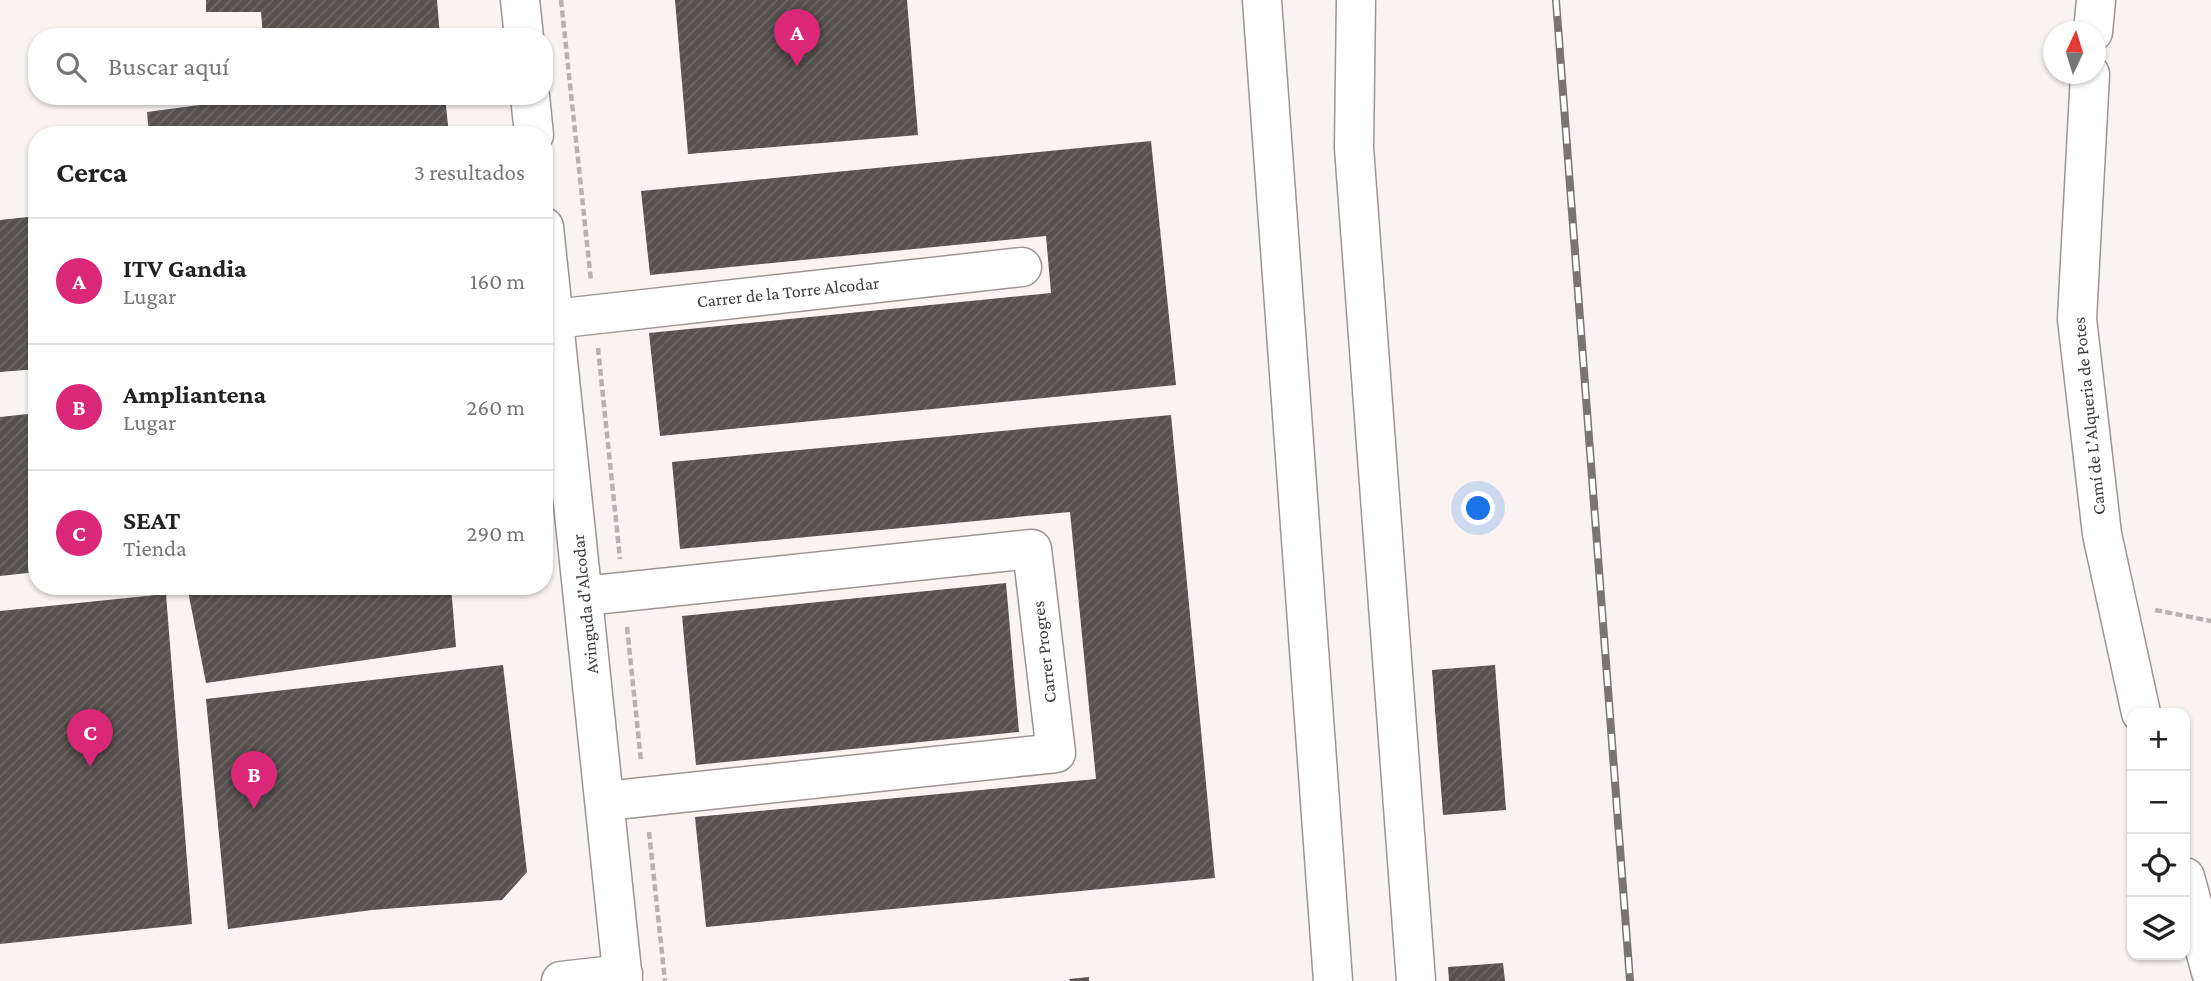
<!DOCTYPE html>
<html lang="es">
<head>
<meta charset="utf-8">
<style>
	body { margin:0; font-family:"Crimson Pro",serif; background:#f2f2f2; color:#222 }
	.controls { position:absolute; right:21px; bottom:21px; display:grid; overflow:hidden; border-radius:14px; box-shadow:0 2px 5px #0004 }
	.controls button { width:63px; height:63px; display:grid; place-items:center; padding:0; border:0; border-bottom:2px solid #e0e0e0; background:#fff; color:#222; font:35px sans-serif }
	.compass { position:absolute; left:2043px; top:21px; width:63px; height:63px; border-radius:50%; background:#fff; box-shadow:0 2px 5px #0004; rotate:4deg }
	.you { position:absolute; left:1479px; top:509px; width:24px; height:24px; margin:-18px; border:5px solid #fff; border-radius:50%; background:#1a73e8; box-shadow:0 0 0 10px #1a73e833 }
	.badge { display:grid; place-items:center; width:46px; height:46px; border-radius:50%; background:#db2777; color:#fff; font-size:23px; font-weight:700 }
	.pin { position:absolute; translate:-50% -58px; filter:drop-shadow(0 2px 4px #0008) }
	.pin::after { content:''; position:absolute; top:37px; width:24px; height:21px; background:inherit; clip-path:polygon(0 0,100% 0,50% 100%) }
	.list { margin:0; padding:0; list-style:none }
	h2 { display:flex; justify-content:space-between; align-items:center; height:91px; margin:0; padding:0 28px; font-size:30px }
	h2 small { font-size:23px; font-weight:400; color:#767676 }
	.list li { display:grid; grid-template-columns:46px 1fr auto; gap:21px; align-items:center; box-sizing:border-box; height:126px; padding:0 28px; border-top:2px solid #e0e0e0 }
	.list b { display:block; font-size:26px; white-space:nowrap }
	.list p { margin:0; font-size:23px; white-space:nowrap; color:#767676 }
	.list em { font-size:23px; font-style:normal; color:#767676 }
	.icon { flex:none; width:38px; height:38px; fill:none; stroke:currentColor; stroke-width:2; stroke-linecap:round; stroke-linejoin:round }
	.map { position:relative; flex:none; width:2211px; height:981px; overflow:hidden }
	.search { position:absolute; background:#fff; box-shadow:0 2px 5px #0004; left:28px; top:28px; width:525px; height:77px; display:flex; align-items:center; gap:18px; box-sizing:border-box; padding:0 24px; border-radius:28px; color:#767676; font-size:26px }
	.panel { position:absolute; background:#fff; box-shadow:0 2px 5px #0004; left:28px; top:126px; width:525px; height:469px; border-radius:28px }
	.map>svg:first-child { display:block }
	.building { fill:url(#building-hatch) }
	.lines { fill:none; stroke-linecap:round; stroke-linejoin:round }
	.minor-casing { stroke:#9c9594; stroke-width:41 }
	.path { stroke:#b7b2b1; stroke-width:4.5; stroke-dasharray:7 3.5; stroke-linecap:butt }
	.minor { stroke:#fff; stroke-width:38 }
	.rail-casing { stroke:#797574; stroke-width:8 }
	.rail { stroke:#fff; stroke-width:5; stroke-dasharray:16; stroke-linecap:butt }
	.labels { text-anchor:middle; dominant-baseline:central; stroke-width:7; stroke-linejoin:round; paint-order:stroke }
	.street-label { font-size:18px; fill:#3f3c3c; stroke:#fff }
</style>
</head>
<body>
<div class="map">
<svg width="2211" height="981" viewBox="0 0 2211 981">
	<defs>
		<pattern id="building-hatch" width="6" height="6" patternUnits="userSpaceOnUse" patternTransform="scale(1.75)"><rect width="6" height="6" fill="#575150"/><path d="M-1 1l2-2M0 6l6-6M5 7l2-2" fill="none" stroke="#6d6867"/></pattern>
	</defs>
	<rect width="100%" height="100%" fill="#faf3f2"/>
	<path class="building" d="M206 0H437L440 37H263L261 12H206Z
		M675 0H907L918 135 688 154Z
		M268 96H445L449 135H149L147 112Z
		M1151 141 1176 385 660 436 649 333 1051 293 1046 236 650 275 641 191Z
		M37 216V369L0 372V220Z
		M37 413V572L0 576V417Z
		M1171 415 1215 878 706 927 695 817 1096 779 1070 512 680 549 672 462Z
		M1006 583 1019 732 696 765 682 616Z
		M187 586H451L456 647 206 683Z
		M166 594 192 924 0 944V611Z
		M503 665 527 872 502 900 372 910 228 929 206 699Z
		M1495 665 1506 810 1443 815 1432 670Z
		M1503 963 1505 981H1449L1448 967Z
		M1089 977V981H1070L1069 979Z"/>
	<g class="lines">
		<g class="minor-casing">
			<path id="minor" d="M520 0 524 37
				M1262 0 1333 981
				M1356 0 1354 148 1416 981
				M2093 32 2096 0
				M2090 74 2077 319 2102 534 2141 713
				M530 96 534 135
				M544 227 623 981
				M554 319 1022 267
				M584 596 1032 549 1056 753 606 801
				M2185 877 2211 972
				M561 981 623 974"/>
		</g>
		<path class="path" d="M561 0 591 281
			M598 348 620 559
			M2155 610 2211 621
			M627 627 641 761
			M649 832 665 981"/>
		<use href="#minor" class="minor"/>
		<g class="rail-casing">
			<path id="rail" d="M1556 0 1630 981"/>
		</g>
		<use href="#rail" class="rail"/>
	</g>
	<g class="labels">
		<g class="street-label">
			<text transform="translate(788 292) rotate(-6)">Carrer de la Torre Alcodar</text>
			<text transform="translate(2089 416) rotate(-96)">Camí de L'Alqueria de Potes</text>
			<text transform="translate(585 604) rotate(-96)">Avinguda d'Alcodar</text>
			<text transform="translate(1044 652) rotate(-97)">Carrer Progres</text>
		</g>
	</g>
</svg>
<div class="controls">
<button>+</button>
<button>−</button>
<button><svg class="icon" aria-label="locate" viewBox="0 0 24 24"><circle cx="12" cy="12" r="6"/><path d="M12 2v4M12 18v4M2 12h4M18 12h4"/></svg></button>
<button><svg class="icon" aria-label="layers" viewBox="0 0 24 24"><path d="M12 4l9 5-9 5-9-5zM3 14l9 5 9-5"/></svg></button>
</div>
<svg class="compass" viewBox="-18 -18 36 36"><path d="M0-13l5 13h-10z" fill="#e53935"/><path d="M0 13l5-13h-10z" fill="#767676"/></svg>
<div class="you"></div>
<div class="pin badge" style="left:797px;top:67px">A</div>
<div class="pin badge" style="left:254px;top:809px">B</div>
<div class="pin badge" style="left:90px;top:767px">C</div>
<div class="search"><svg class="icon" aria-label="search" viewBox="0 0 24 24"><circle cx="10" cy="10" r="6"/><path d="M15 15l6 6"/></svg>Buscar aquí</div>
<section class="panel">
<h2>Cerca<small>3 resultados</small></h2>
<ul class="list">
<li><span class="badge">A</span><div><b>ITV Gandia</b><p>Lugar</p></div><em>160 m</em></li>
<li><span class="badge">B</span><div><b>Ampliantena</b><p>Lugar</p></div><em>260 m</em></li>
<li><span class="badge">C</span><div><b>SEAT</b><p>Tienda</p></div><em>290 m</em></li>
</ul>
</section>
</div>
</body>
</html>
